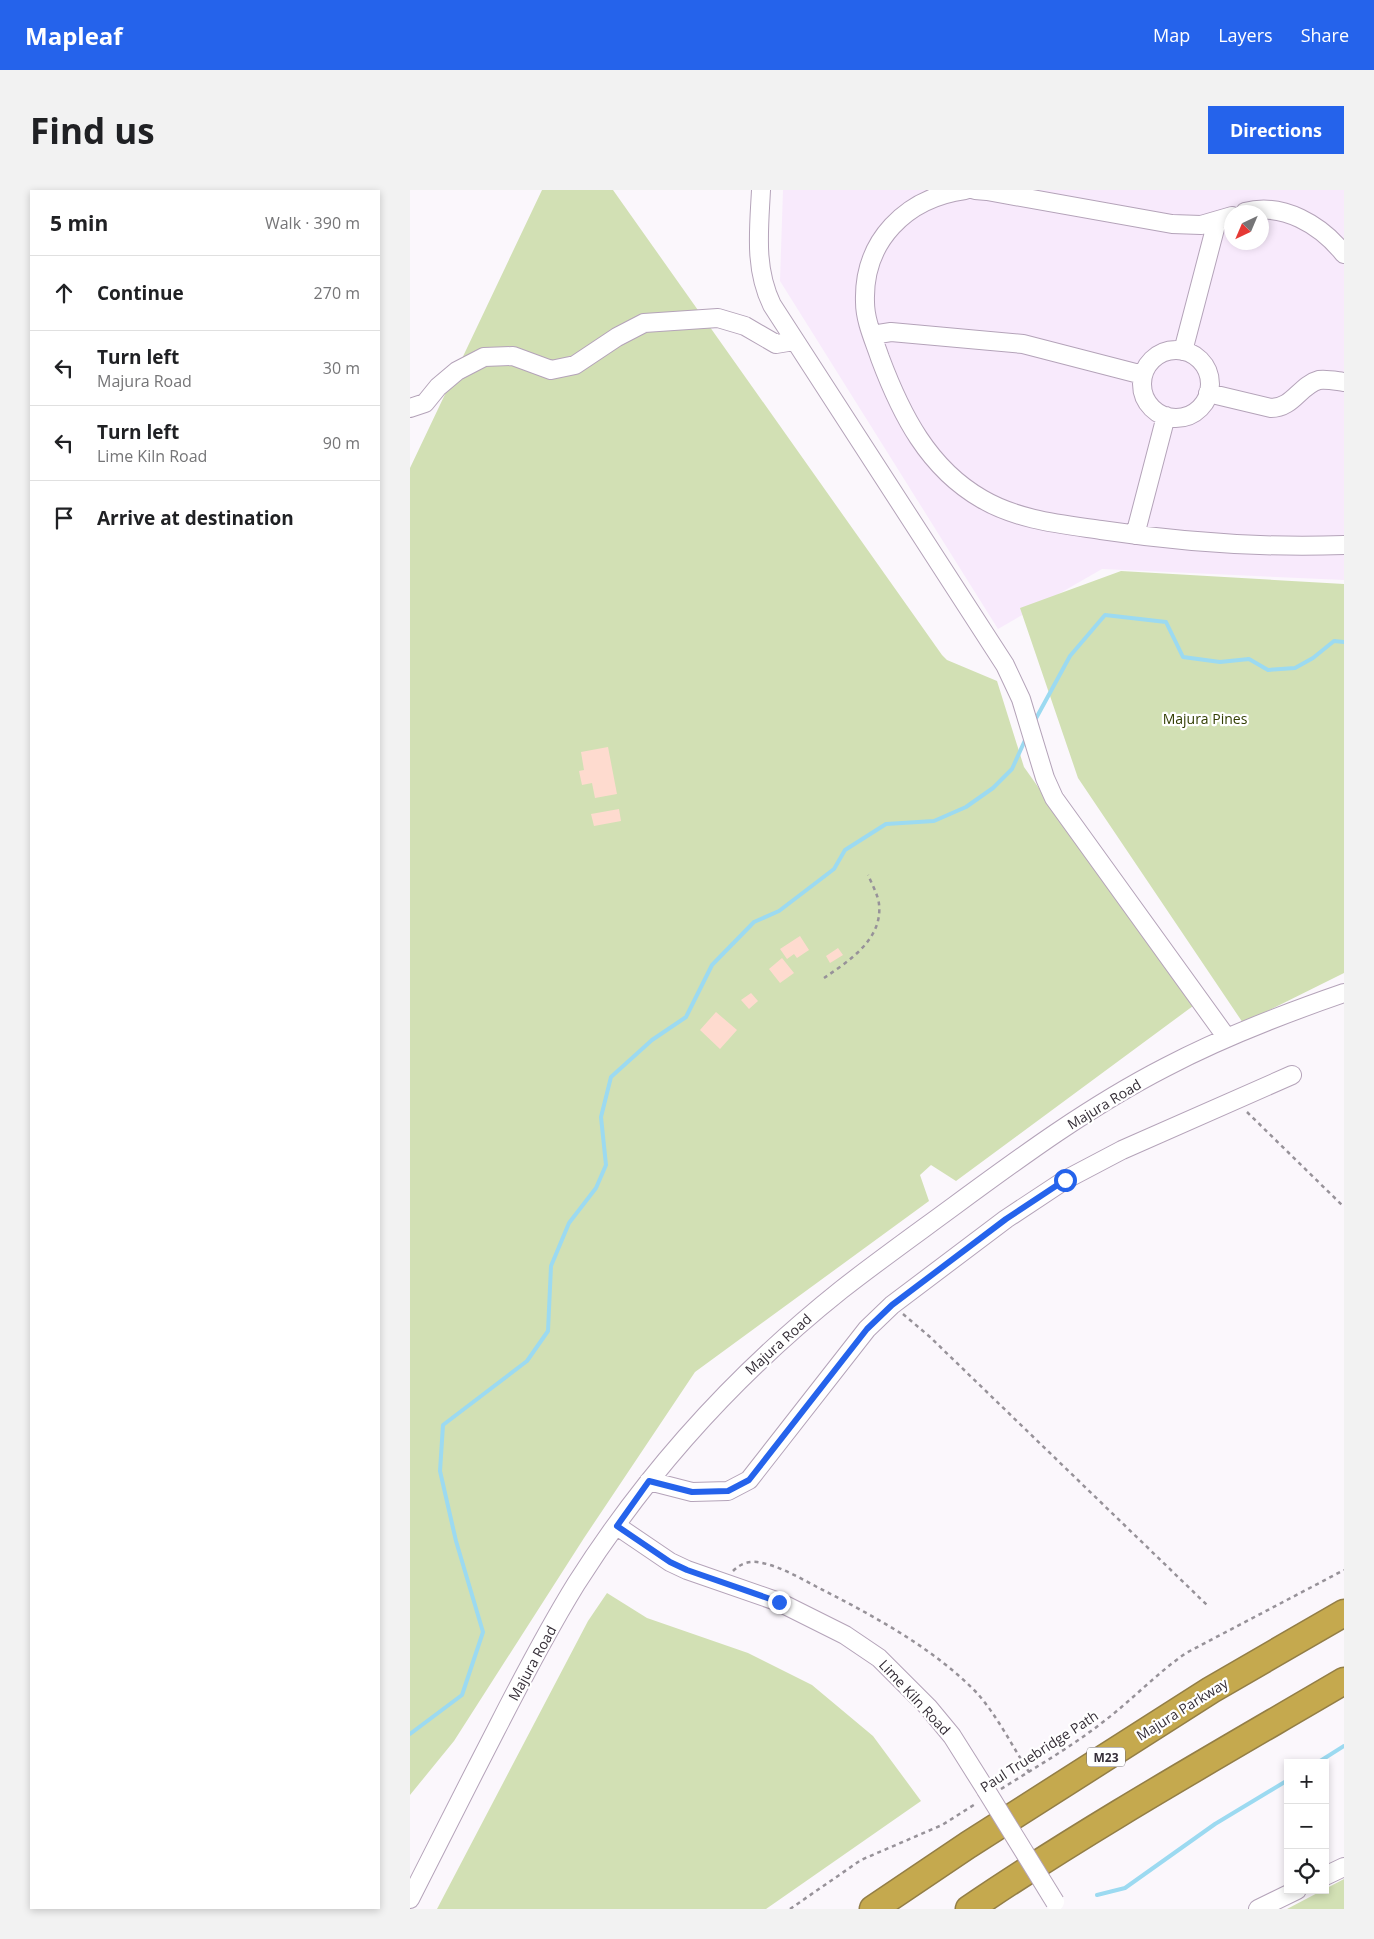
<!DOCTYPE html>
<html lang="en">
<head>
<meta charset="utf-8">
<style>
	body { margin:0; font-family:"Open Sans",sans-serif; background:#f2f2f2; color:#202124 }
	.controls { position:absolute; right:15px; bottom:15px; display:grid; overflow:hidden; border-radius:0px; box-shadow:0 2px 8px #0003 }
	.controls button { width:45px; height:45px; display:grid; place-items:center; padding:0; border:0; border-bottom:1px solid #e0e0e0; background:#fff; color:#202124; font:25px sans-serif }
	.compass { position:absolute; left:814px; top:15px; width:45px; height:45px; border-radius:50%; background:#fff; box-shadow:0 2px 8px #0003; rotate:224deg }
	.stop { position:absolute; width:15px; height:15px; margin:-11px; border:4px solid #2563eb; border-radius:50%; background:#fff }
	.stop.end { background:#2563eb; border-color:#fff; box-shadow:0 1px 5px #0008 }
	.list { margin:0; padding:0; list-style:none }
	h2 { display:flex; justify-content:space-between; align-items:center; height:65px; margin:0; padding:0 20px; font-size:21px }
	h2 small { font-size:16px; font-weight:400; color:#757577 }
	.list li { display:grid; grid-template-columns:32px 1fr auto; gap:15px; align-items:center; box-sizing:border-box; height:75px; padding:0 20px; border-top:1px solid #e0e0e0 }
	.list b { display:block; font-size:19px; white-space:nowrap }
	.list p { margin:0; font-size:16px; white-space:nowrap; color:#757577 }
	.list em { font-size:16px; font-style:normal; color:#757577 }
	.icon { flex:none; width:28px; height:28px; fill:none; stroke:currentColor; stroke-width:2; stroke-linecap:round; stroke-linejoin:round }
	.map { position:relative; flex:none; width:934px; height:1719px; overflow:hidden; border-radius:0px }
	header { display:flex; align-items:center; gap:30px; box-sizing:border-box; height:70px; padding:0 25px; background:#2563eb; color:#fff }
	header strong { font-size:24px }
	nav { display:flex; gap:28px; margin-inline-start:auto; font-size:18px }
	.intro { display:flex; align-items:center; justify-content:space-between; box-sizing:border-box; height:120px; padding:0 30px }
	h1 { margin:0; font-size:35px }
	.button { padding:12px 22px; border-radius:0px; background:#2563eb; color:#fff; font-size:18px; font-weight:700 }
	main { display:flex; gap:30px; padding:0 30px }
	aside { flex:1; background:#fff; border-radius:0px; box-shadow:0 2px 8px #0003 }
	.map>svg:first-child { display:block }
	.built { fill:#f8eafc; fill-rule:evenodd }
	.green { fill:#d2e0b4 }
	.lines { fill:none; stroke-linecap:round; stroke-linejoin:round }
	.stream { stroke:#9cdaf1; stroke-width:4 }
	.building { fill:#fedbcf }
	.minor-casing { stroke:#b4a3b9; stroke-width:20 }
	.highway-casing { stroke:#937e46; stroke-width:29 }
	.path { stroke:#979299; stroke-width:2.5; stroke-dasharray:4 4; stroke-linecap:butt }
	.minor { stroke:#fff; stroke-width:18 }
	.highway { stroke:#c5a94e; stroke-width:26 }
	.minor-bridge-casing { stroke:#b4a3b9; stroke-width:20; stroke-linecap:butt }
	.minor-bridge { stroke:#fff; stroke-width:18 }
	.route { stroke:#2563eb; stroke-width:6 }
	.labels { text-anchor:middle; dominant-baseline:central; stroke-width:4.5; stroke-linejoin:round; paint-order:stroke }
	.shield { fill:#fff; stroke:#726d74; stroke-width:1 }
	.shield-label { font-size:12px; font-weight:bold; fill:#362f38 }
	.park-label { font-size:14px; fill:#323e02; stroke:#fff }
	.street-label { font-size:14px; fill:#362f38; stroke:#fff }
</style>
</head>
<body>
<header>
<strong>Mapleaf</strong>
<nav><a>Map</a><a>Layers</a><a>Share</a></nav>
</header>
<div class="intro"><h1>Find us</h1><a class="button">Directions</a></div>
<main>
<aside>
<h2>5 min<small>Walk · 390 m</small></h2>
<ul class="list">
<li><svg class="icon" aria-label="ahead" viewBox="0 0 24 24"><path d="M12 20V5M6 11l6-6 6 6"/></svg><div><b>Continue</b></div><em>270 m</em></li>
<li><svg class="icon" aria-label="left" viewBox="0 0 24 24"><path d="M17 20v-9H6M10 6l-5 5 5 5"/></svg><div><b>Turn left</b><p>Majura Road</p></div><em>30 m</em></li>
<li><svg class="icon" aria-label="left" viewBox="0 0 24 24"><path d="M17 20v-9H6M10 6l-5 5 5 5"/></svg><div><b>Turn left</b><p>Lime Kiln Road</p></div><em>90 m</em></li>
<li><svg class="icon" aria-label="arrive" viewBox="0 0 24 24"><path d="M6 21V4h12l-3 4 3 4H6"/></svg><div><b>Arrive at destination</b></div></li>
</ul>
</aside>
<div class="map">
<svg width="934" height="1719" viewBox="0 0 934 1719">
	<rect width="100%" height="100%" fill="#fbf7fc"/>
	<path class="built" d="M373 0H934V390L692 379 588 439 370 91ZM822 22H852V52H822Z"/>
	<path class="green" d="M132 0H203L532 465 537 470 587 491 614 577 783 816 546 991 521 975 510 985 519 1011 285 1182 174 1348 44 1551 0 1605V278Z
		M711 381 934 394V783L833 833 668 588 610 418Z
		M197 1403 237 1428 338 1463 402 1495 463 1546 511 1611 356 1719H27L178 1431Z
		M934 1689V1719H877Z"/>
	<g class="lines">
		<path class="stream" d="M624 532 660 466 695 425 756 432 773 467 810 472 839 469 858 480 885 478 903 468 924 451 934 452
			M0 1544 52 1505 73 1442 46 1351 30 1281 33 1235 117 1171 138 1141 141 1076 159 1033 186 998 196 975 191 927 201 887 242 850 276 827 302 775 344 732 369 721 424 679 435 660 476 634 524 631 556 617 583 598 602 579 616 548
			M907 1573 934 1556
			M687 1705 715 1698 805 1634 878 1590"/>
	</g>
	<path class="building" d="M198 557 207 604 185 608 182 593 172 595 169 581 174 580 171 562Z
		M209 619 211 631 184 636 181 624Z
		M390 746 399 760 387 768 384 764 377 769 370 759Z
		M428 758 433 765 420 773 416 766Z
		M372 768 384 783 370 793 359 779Z
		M341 803 348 811 339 819 331 810Z
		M306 822 327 840 310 859 290 840Z"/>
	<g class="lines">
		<g class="minor-casing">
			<path id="minor" d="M351 0C349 40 344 78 362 115L595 475 611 509 635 588 644 608 817 848
				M555 0C496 8 453 51 455 112 455 131 464 150 470 168 491 224 518 278 572 309 608 330 650 334 691 340 771 352 853 358 934 355
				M565 0 577 1 762 34 791 35 822 26
				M835 22C873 12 911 35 934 64
				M462 145 481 142 613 154 733 185
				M732 194a34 34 0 1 1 68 0a34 34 0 1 1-68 0Z
				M773 161 807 31
				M798 203 861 218C883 218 890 195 909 190 917 189 926 191 934 192
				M0 218 15 213 28 197 47 181 74 167 103 166 141 180 165 175 207 147 234 133 308 128 335 136 366 154 384 151
				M725 345 756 226
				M239 1291 282 1302 318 1301 339 1290 457 1139 482 1115 596 1029 655 990 712 960 882 885
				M207 1336 260 1372 277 1380 369 1412 435 1445 469 1468 518 1517 542 1546 576 1600
				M915 1686 934 1677
				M0 1709C29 1652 57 1596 86 1540 111 1491 137 1441 166 1394 237 1282 327 1183 431 1100 468 1071 506 1044 544 1016 612 966 680 916 756 877 813 847 873 824 934 803
				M848 1719 887 1700"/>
		</g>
		<g class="highway-casing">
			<path id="highway" d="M463 1719 558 1655 801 1500 934 1423
				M559 1719C680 1637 808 1565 934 1491"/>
		</g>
		<path class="path" d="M414 788C439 771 473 749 469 714 468 705 462 694 458 685
			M837 922 934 1017
			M493 1124 520 1147 797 1415
			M323 1381C330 1374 338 1371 347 1372 368 1375 388 1387 407 1397 462 1425 522 1457 566 1502 587 1525 602 1556 619 1582
			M591 1599C626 1577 661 1557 693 1532 722 1510 746 1484 776 1463L934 1380
			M380 1719 451 1670 532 1635 567 1613"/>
		<use href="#minor" class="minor"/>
		<use href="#highway" class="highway"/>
		<g class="minor-bridge-casing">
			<path id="minor-bridge" d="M576 1600 645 1712"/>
		</g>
		<use href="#minor-bridge" class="minor-bridge"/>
	</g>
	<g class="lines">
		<path class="route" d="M369 1412 277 1380 260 1372 207 1336 239 1291 282 1302 318 1301 339 1290 457 1139 482 1115 596 1029 655 990"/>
	</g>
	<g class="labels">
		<rect class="shield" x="677" y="1557.5" width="38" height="19" rx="4"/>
		<g class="shield-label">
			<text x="696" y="1567">M23</text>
		</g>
		<g class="park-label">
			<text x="795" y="528">Majura Pines</text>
		</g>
		<g class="street-label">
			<text transform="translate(694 914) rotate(-31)">Majura Road</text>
			<text transform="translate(368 1154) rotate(-42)">Majura Road</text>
			<text transform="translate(122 1473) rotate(-61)">Majura Road</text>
			<text transform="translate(505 1507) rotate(47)">Lime Kiln Road</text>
			<text transform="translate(772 1519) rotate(-32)">Majura Parkway</text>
			<text transform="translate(629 1561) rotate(-33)">Paul Truebridge Path</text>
		</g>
	</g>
</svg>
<div class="controls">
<button>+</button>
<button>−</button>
<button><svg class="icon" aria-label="locate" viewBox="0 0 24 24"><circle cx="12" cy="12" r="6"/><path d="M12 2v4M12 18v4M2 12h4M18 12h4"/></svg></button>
</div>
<svg class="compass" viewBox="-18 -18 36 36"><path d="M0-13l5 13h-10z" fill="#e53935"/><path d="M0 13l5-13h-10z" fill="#757577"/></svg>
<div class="stop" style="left:655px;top:990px"></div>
<div class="stop end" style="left:369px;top:1412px"></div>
</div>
</main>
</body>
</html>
